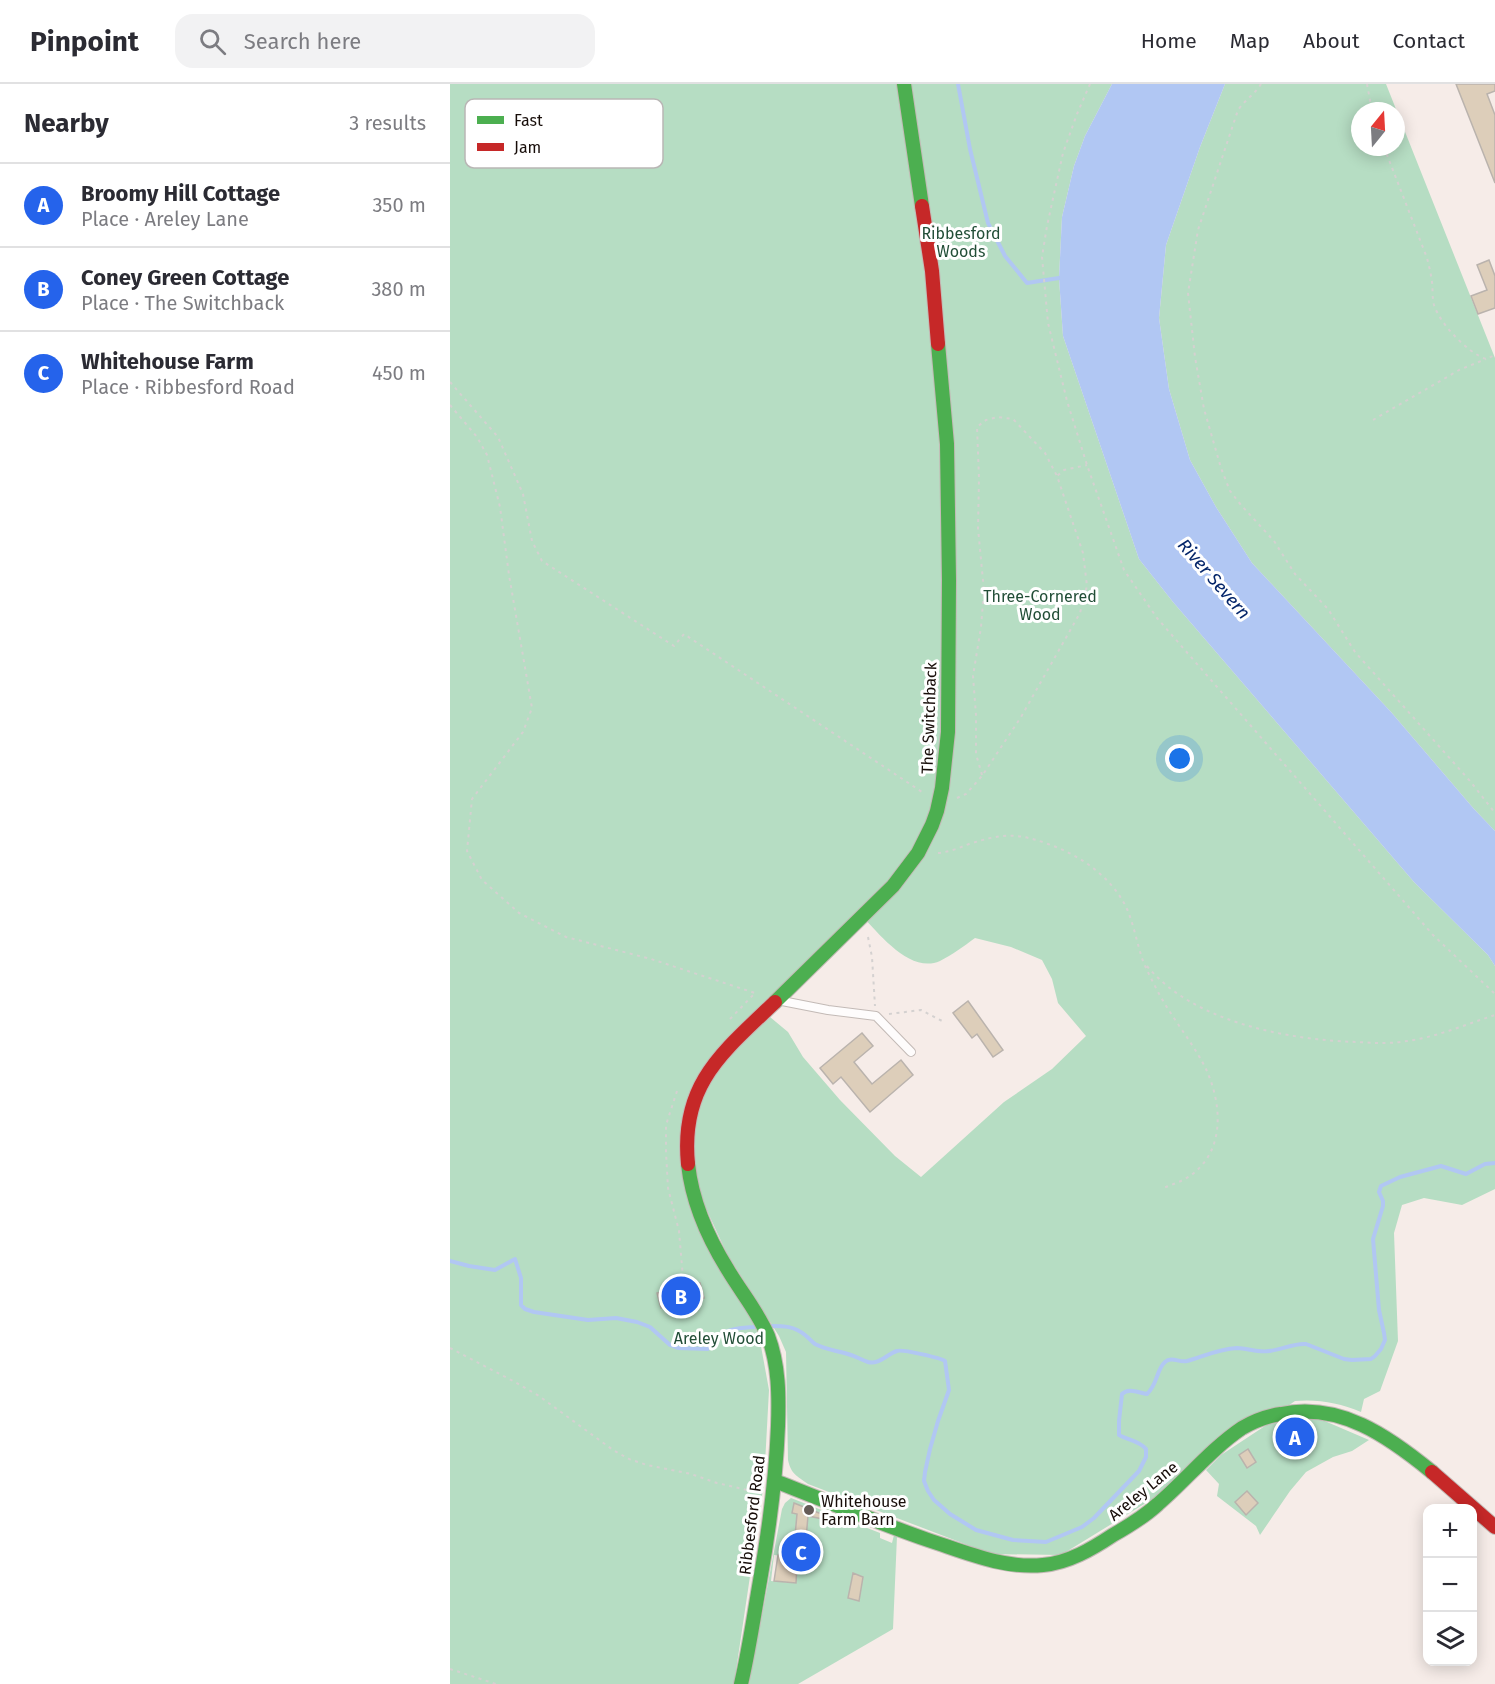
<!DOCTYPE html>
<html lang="en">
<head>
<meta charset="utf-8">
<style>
	body { margin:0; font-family:"Fira Sans",sans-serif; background:#f2f2f3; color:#2b2b33 }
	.controls { position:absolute; right:18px; bottom:18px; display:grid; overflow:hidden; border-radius:12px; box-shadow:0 3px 15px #0003 }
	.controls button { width:54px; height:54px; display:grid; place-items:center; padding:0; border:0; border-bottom:2px solid #e1e1e2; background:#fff; color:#2b2b33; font:30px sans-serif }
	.compass { position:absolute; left:901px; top:18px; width:54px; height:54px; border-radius:50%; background:#fff; box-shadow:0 3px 15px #0003; rotate:18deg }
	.you { position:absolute; left:730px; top:675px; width:21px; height:21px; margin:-15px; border:4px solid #fff; border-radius:50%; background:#1a73e8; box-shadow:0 0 0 9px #1a73e833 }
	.badge { display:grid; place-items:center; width:39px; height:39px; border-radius:50%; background:#2563eb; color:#fff; font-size:20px; font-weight:700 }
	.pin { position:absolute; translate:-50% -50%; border:3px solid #fff; box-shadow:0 2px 6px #0006 }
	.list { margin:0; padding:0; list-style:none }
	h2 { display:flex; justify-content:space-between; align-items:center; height:78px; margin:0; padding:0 24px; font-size:26px }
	h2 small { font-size:20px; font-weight:400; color:#7c7c81 }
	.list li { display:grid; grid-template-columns:39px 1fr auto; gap:18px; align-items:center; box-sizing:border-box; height:84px; padding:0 24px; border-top:2px solid #e1e1e2 }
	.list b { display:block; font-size:22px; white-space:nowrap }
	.list p { margin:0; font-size:20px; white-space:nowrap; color:#7c7c81 }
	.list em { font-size:20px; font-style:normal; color:#7c7c81 }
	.icon { flex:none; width:33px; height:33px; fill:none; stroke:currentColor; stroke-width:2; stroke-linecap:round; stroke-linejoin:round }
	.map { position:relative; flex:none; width:1045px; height:1600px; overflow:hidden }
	header { display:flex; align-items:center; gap:36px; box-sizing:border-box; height:84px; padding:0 30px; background:#fff; border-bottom:2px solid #e1e1e2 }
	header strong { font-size:28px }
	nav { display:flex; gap:33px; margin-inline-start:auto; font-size:21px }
	.search { width:420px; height:54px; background:#f2f2f3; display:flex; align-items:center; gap:15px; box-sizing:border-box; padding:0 21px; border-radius:18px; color:#7c7c81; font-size:22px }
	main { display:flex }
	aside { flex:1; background:#fff }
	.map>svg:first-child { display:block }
	.green { fill:#b6ddc3; fill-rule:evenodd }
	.water { fill:#b1c7f3 }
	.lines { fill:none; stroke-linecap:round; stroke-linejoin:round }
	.stream { stroke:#b1c7f3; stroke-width:4 }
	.building { fill:#ddceba; stroke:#bab3ad; stroke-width:1.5 }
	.lane-casing { stroke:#c3bab6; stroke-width:10 }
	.fast-casing { stroke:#c3bab6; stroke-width:16 }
	.jam-casing { stroke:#c3bab6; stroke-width:16 }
	.path { stroke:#d4d1d0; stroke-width:2; stroke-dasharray:3 4.5; stroke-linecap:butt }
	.lane { stroke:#fefcfc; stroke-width:8 }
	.fast { stroke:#4caf50; stroke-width:14 }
	.jam { stroke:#c62828; stroke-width:14 }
	.poi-dot { fill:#655b57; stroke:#fff; stroke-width:2 }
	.labels { text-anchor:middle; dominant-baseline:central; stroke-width:6; stroke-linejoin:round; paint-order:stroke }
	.park-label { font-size:16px; fill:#224e37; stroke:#fff }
	.street-label { font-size:16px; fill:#170d09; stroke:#fff }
	.poi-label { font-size:16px; fill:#170d09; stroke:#fff; text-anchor:start }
	.water-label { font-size:18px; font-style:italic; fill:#05266a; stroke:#fff }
	.key { fill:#fff; stroke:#b9b6b5; stroke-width:1.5 }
	.key-label { font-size:16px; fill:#170d09 }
</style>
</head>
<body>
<header>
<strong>Pinpoint</strong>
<div class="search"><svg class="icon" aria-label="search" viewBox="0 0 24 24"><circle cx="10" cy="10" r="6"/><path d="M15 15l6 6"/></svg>Search here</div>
<nav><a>Home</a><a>Map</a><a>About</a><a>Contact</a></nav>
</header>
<main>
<aside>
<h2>Nearby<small>3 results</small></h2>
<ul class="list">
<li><span class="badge">A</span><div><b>Broomy Hill Cottage</b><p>Place · Areley Lane</p></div><em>350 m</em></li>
<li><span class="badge">B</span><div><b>Coney Green Cottage</b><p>Place · The Switchback</p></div><em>380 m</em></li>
<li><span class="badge">C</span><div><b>Whitehouse Farm</b><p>Place · Ribbesford Road</p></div><em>450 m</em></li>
</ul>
</aside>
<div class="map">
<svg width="1045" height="1600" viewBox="0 0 1045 1600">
	<rect width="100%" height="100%" fill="#f6ece8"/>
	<path class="green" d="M0 0H662L635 52 624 82 612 133 609 194 613 252 689 475 723 518 964 798 1038 871 1045 882V1105L1012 1121 974 1114 952 1121 944 1149 948 1257 930 1307 914 1315 911 1328C889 1319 869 1315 845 1317L704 1414 611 1471 541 1470 358 1400C347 1392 341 1390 338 1376L336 1268 329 1252 277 1170 229 1066 308 1246 319 1306 314 1398 284 1600H0ZM413 833C430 851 461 890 490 877 502 871 514 862 525 854L561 863 592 876 602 895 608 919 636 952 602 985 554 1018 471 1093 445 1072 390 1016 353 973 338 948 314 928Z
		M775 0H936L1045 274V747L1024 725 941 628 802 479 766 423 740 376 719 305 709 234 716 161 750 63ZM910 27H946V63H910Z
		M870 1335 919 1356 902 1367 883 1373 856 1388 840 1407 810 1451 806 1442 767 1412 769 1400 756 1386 771 1371 818 1340Z
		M341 1414 430 1449V1454L442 1459 444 1451 447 1452 443 1545 348 1600H299L332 1425 335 1419ZM346 1440 355 1466 358 1467 356 1483 347 1482 345 1499 321 1497 324 1471 333 1472 342 1480Z"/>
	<path class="water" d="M662 0H775L750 63 716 161 709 234 719 305 740 376 766 423 802 479 941 628 1024 725 1045 747V882L1038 871 964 798 723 518 689 475 613 252 609 194 612 133 624 82 635 52Z"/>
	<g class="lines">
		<path class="stream" d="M508 0 520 65 538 139 555 172 577 199 609 194
			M0 1177 19 1182 45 1186 65 1175 71 1194V1221L75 1225 84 1228 138 1236 166 1234 187 1238 200 1243 220 1261 228 1264 258 1265C262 1262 264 1258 267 1254 276 1244 292 1244 304 1243
			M321 1242C334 1242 344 1242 355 1251 359 1254 362 1258 365 1260 376 1266 390 1267 401 1271 407 1273 412 1276 418 1278 429 1281 437 1270 447 1267 452 1265 491 1274 495 1277L499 1306 488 1337 480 1365 475 1388 474 1397 478 1407 484 1416 500 1430 526 1446 563 1456 596 1458 632 1443 644 1434 689 1387 696 1373V1365C690 1357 678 1356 669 1351V1337L672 1310C679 1303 689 1309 697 1310 708 1300 706 1286 715 1278 722 1272 729 1279 737 1277 754 1272 769 1265 787 1264 797 1264 809 1269 819 1267 832 1266 843 1259 856 1260L894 1275 902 1276 921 1275 925 1272 931 1265 935 1256 934 1249 929 1226 923 1155 933 1122V1117L929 1108 931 1102 950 1093 991 1082 1016 1090 1035 1080 1045 1079"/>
	</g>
	<path class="building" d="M1006 0H1045V7L1037 10 1045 31V99Z
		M1039 176 1045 192V224L1028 230 1021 212 1037 206 1027 181Z
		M518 917 553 966 543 973 527 950 522 954 503 929Z
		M412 949 423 962 404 978 422 1000 451 976 463 991 420 1028 391 993 383 1000 370 984Z
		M250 1199 254 1214 211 1224 207 1209Z
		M855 1346V1358L835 1359V1347Z
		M798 1365 806 1378 797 1384 789 1371Z
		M797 1407 808 1419 796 1431 785 1418Z
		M344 1419 374 1431 373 1435 358 1432 355 1466 358 1467 356 1483 347 1482 346 1499 324 1497 328 1471 343 1473 347 1430 342 1429Z
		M403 1489 413 1493 409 1517 398 1514Z"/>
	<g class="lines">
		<g class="lane-casing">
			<path id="lane" d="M332 917 378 926 426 932 461 968"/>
		</g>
		<g class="fast-casing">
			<path id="fast" d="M454 0 472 122
				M325 918 443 802 468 769 482 741 487 727 492 704 498 648 499 496 497 360 488 260
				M238 1080C242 1117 258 1154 278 1186 291 1208 308 1228 318 1252 329 1281 329 1312 328 1342 326 1394 319 1446 310 1497 304 1531 299 1566 291 1600
				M325 1397C376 1417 426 1438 478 1456 515 1468 553 1485 593 1481 618 1479 642 1465 663 1451 679 1442 695 1432 708 1420 736 1396 761 1365 792 1344 804 1337 817 1332 831 1330 890 1318 938 1352 982 1388"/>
		</g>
		<g class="jam-casing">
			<path id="jam" d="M472 122 482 187 488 260
				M238 1080C230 1000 273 968 325 918
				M982 1388 1045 1443"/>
		</g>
		<path class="path" d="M640 0 627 30 613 69 597 142 592 173 598 239 617 317 637 381 674 486 707 534 983 851 1045 910
			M811 0C805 10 795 16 788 26L748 146 738 209 745 273 754 325 771 384 780 407 791 421 824 457 845 490 878 525 905 568 1020 697 1045 729
			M917 0 922 27
			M934 63 977 174C979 182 981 190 982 198 983 205 982 214 984 221 990 240 1018 269 1036 275L1045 271
			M0 298 48 353 73 410 82 457 92 477 224 562 234 550 472 708
			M0 321 27 353 37 371 50 423 59 491 82 624 73 648 22 715 17 767 32 796 69 829 116 853 201 875 308 910
			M923 336 1009 286 1036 275
			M532 691 526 670V631L523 592 531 543 534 507 528 444 529 394 527 343 536 336 548 333 563 335 595 369 607 392
			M507 714 516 710 532 692 571 633 630 529 637 502 633 469 607 392 614 386 637 381
			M488 769C499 768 509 764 519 760 551 750 566 748 598 760 630 771 662 793 677 825 684 841 687 860 693 877 697 887 702 896 707 906 721 933 741 956 755 983 771 1016 776 1062 745 1088 736 1096 724 1100 713 1104
			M418 853 422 873 425 922
			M697 882C743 938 837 956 907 958 924 959 940 960 957 957 987 953 1017 940 1045 931
			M439 930 471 926 494 938
			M280 935 305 909
			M227 1007 216 1041V1068L218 1104 229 1147 233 1194
			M0 1264 65 1298 89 1312 163 1366 179 1375 197 1381 241 1390 267 1399 306 1408
			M0 1585 46 1600"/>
		<use href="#lane" class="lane"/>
		<use href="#fast" class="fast"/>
		<use href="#jam" class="jam"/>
	</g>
	<circle class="poi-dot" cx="359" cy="1426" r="6"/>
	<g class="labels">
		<g class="park-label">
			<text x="511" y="149">Ribbesford<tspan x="511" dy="18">Woods</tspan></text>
			<text x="590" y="512">Three-Cornered<tspan x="590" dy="18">Wood</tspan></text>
			<text x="269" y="1254">Areley Wood</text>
		</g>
		<g class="street-label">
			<text transform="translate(479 634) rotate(-88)">The Switchback</text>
			<text transform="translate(693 1407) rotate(-39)">Areley Lane</text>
			<text transform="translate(302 1431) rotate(-83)">Ribbesford Road</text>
		</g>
		<g class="poi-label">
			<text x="371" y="1417">Whitehouse<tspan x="371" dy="18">Farm Barn</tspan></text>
		</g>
		<g class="water-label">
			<text transform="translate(764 495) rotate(49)">River Severn</text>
		</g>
	</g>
	<rect x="15" y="15" width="198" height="69" rx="9" class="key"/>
	<rect x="27" y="32" width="27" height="8" fill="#4caf50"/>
	<rect x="27" y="59" width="27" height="8" fill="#c62828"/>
	<g class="key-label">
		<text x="64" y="42">Fast</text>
		<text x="64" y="69">Jam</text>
	</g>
</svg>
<div class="controls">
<button>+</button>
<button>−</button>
<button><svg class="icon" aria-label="layers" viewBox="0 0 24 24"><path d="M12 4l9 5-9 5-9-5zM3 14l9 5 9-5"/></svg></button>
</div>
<svg class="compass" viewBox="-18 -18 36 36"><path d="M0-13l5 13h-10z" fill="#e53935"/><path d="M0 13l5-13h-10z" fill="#7c7c81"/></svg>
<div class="you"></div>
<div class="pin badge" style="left:845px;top:1353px">A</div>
<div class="pin badge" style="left:231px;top:1212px">B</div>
<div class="pin badge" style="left:351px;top:1468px">C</div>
</div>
</main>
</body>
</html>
